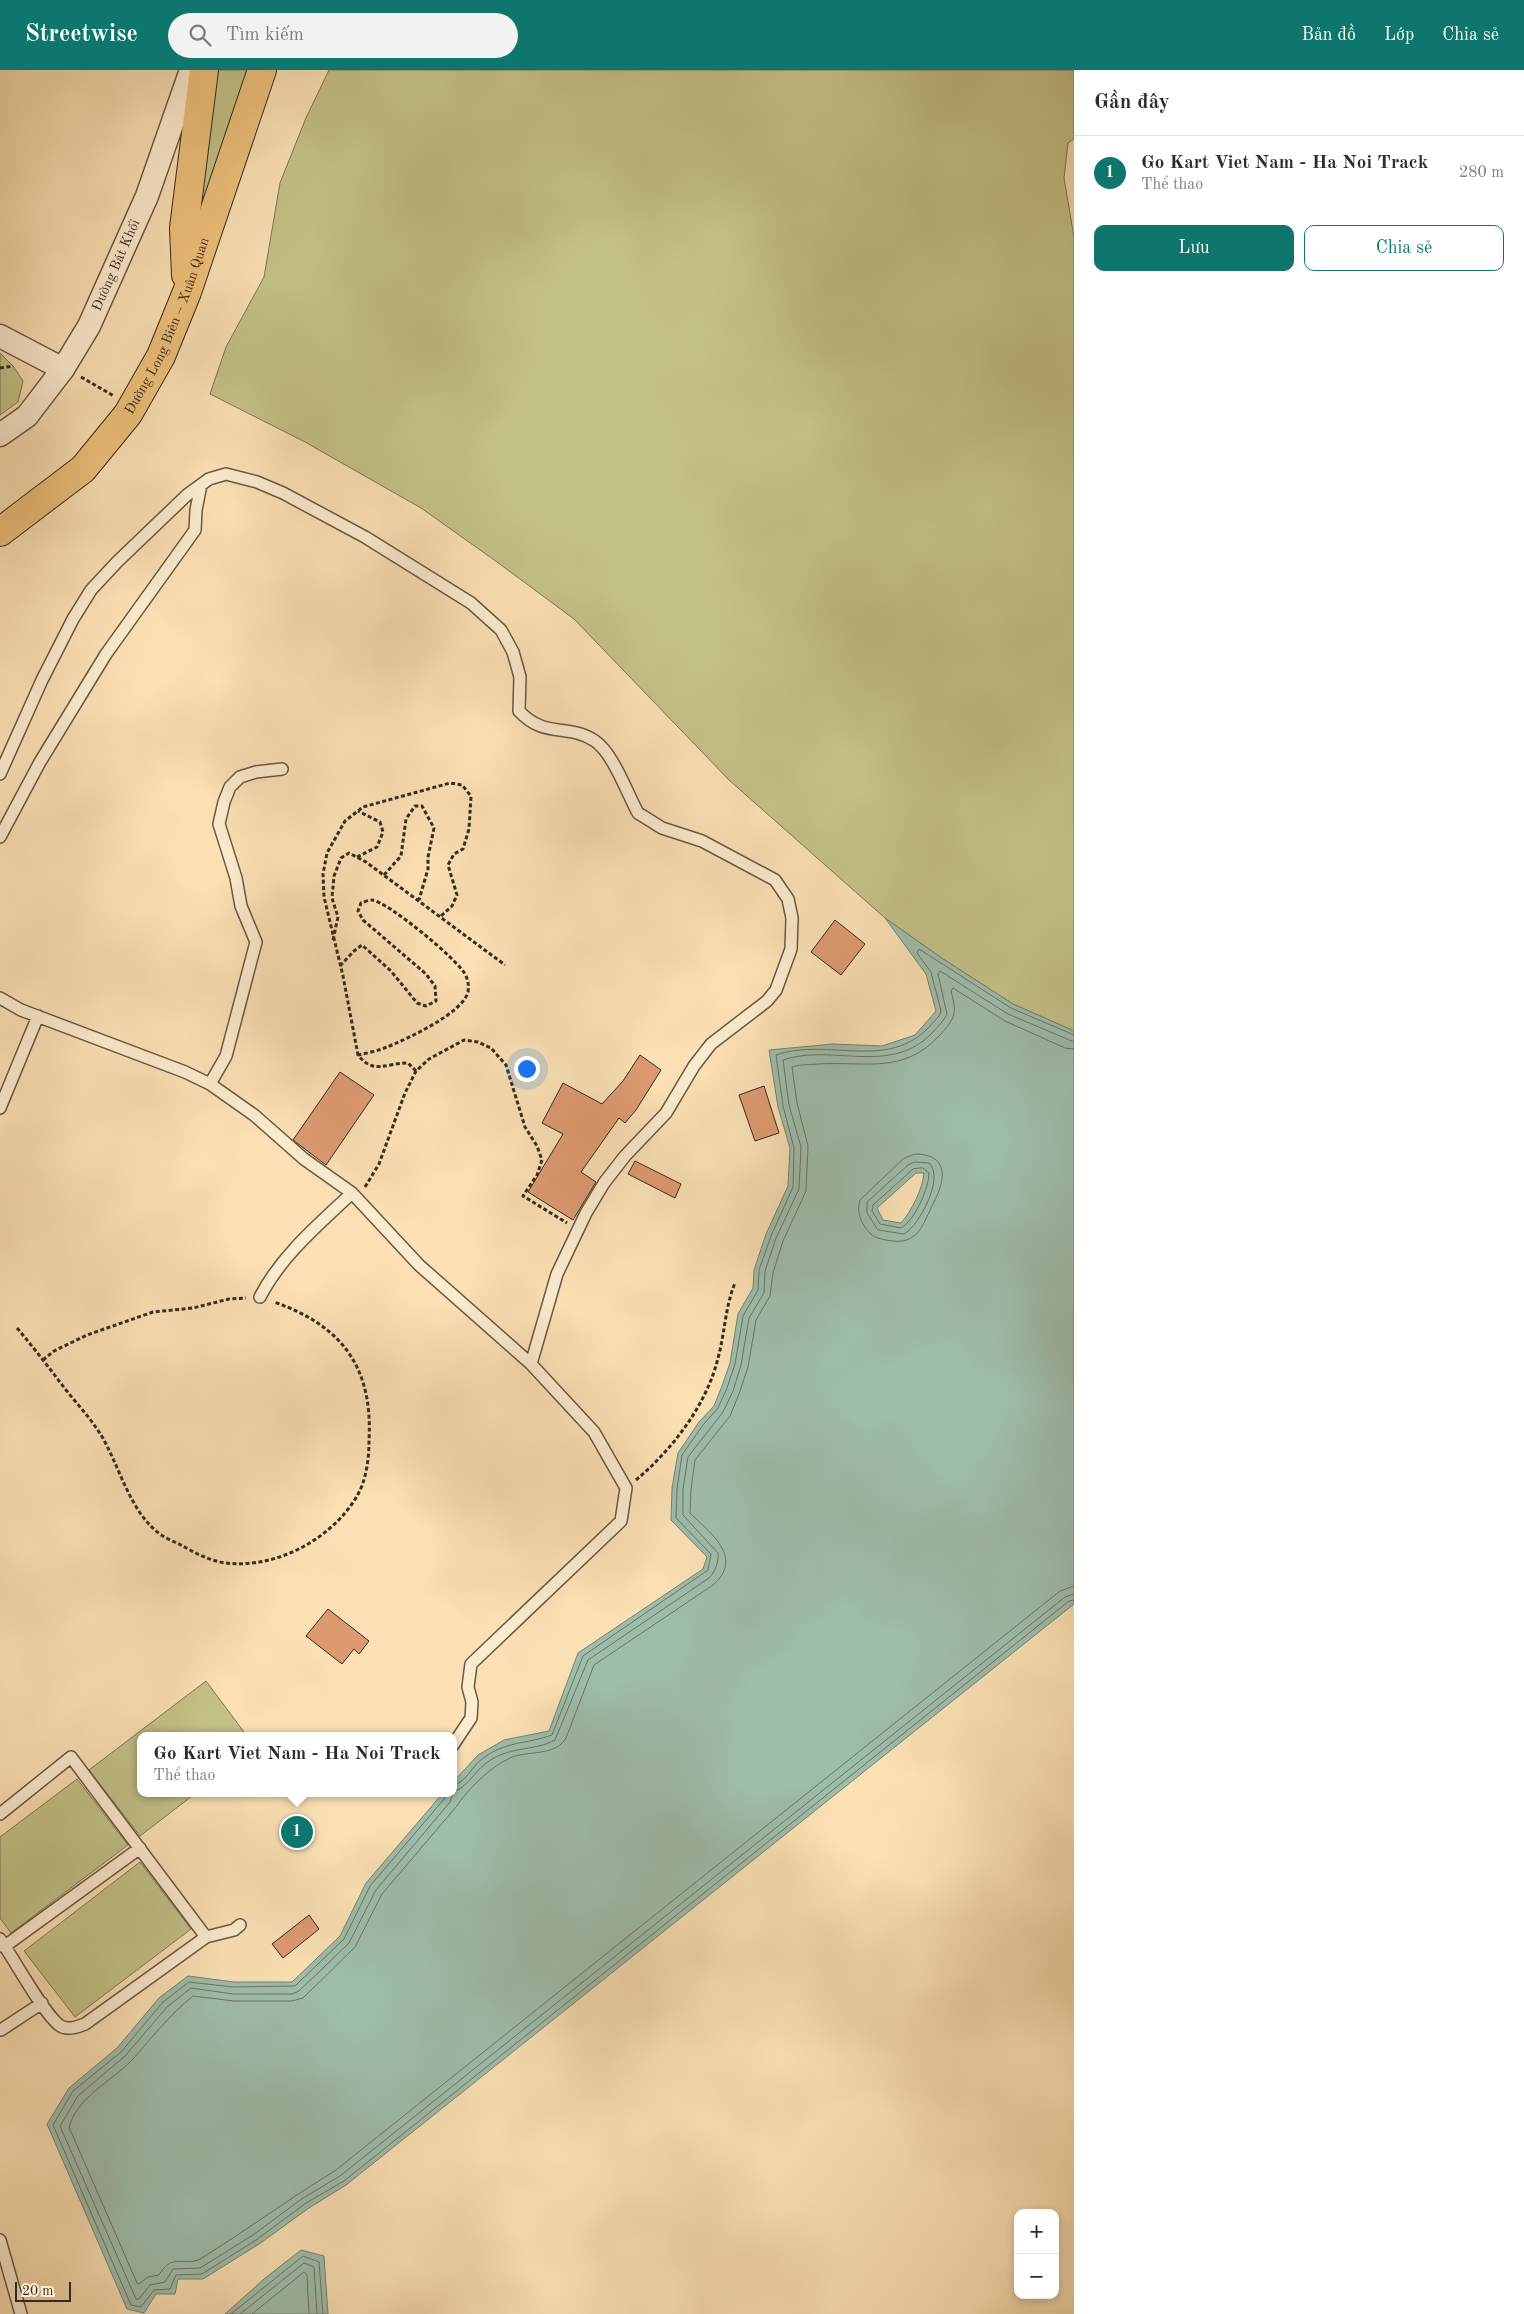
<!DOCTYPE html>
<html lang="vi">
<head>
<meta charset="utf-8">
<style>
	body { margin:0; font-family:"Old Standard TT",serif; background:#f2f2f3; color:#2b2b33 }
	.controls { position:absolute; right:15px; bottom:15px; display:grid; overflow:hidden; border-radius:10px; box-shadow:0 2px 8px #0003 }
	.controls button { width:45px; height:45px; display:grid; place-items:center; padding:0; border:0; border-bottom:1px solid #e1e1e2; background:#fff; color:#2b2b33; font:25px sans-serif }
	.scale { position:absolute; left:15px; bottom:12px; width:56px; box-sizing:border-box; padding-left:5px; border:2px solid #362a23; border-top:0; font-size:14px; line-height:18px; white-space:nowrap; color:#362a23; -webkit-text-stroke:4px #fcebce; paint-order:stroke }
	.you { position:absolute; left:526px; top:998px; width:18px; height:18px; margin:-12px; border:4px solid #fff; border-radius:50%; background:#1a73e8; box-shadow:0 0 0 8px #1a73e833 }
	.badge { display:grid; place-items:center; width:32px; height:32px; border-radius:50%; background:#0f766e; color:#fff; font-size:16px; font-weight:700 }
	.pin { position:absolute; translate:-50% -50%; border:2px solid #fff; box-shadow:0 1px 5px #0006 }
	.popup { position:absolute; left:137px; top:1662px; width:320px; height:65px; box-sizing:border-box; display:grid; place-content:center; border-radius:10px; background:#fff; filter:drop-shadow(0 1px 4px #0005); font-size:16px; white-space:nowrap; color:#7c7c81 }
	.popup b { font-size:19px; color:#2b2b33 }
	.popup::after { content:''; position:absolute; left:50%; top:100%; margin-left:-10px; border:10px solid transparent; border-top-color:#fff }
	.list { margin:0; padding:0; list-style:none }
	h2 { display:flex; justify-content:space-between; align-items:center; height:65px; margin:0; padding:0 20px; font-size:21px }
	h2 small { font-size:16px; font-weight:400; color:#7c7c81 }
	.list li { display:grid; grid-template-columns:32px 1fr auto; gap:15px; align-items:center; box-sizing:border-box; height:75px; padding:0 20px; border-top:1px solid #e1e1e2 }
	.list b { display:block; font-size:19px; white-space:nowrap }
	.list p { margin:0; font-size:16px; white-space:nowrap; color:#7c7c81 }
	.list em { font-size:16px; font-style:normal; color:#7c7c81 }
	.actions { display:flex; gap:10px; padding:15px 20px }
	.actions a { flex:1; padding:11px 0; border:1px solid #0f766e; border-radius:10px; text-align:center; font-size:18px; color:#0f766e }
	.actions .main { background:#0f766e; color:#fff }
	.icon { flex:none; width:28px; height:28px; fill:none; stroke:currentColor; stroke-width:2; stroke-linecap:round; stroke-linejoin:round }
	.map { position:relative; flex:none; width:1074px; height:2244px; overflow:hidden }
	header { display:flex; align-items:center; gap:30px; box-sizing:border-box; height:70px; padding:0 25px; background:#0f766e; color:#fff }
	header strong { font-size:24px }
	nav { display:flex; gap:28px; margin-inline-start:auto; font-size:18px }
	.search { width:350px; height:45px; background:#f2f2f3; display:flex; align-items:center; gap:12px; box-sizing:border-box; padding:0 18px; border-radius:28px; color:#7c7c81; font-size:19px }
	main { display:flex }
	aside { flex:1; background:#fff }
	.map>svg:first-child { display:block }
	.green { fill:#c4c188; stroke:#7d7656 }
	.water { fill:#9ebdab; stroke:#748275; fill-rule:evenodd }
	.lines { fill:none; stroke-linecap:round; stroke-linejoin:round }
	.shore { stroke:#6a7467; stroke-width:1 }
	.building { fill:#dd9a71; stroke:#362a23 }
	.service-casing { stroke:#675847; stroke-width:14 }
	.minor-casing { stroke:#675847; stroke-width:25 }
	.primary-casing { stroke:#362a23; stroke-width:30 }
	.path { stroke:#362a23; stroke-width:3; stroke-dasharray:4 2.5; stroke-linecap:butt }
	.service { stroke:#fcebce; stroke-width:11 }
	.minor { stroke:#fcebce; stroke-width:22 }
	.primary { stroke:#edc07a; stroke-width:28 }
	.labels { text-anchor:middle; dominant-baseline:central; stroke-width:4.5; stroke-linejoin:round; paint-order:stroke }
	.street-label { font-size:14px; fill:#362a23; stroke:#fcebce }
</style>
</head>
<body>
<header>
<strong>Streetwise</strong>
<div class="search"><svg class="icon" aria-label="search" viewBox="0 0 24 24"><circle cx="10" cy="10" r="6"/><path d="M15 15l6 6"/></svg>Tìm kiếm</div>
<nav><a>Bản đồ</a><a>Lớp</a><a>Chia sẻ</a></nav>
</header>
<main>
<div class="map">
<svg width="1074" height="2244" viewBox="0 0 1074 2244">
	<rect width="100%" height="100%" fill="#fae0b3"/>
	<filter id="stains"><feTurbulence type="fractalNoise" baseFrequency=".004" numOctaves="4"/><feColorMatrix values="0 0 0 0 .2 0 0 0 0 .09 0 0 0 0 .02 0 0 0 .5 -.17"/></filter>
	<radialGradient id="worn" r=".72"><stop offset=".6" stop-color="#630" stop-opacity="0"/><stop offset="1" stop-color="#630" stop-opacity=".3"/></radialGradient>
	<path class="green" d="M215 0H255L195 165Z
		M329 0H1074V69L1068 73 1064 108 1074 167V961L1013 934 943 889 885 848 729 710 574 549 497 492 421 438 305 372 210 324 226 277 264 207 280 113 306 48Z
		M0 283 13 296 23 311 18 332 0 345Z
		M206 1611 247 1666H141V1723H196L140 1766 89 1700Z
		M77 1709 128 1775 11 1863 0 1848V1767Z
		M140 1792 191 1859 75 1947 24 1881Z"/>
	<path class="water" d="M885 848 943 889 1013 934 1074 961V1534L346 2115 309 2138 259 2174 203 2209H178L175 2224H156L144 2243 127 2239 47 2054 69 2018 117 1978 159 1928 188 1906 234 1912H292L340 1866 366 1813 443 1723H453V1712L478 1685 504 1670 549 1661 578 1583 703 1499 707 1487 671 1450 672 1418 678 1383 699 1352 714 1336 722 1316 730 1293 738 1244 753 1218 754 1200 766 1164 788 1116 790 1078 778 1037 769 980 833 974 882 976 915 965 936 941 926 904ZM916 1103H924C923 1118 911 1142 901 1153L883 1150 877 1138Z
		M301 2180 324 2186 328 2244H225L264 2209Z"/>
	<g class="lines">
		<path class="shore" d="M1074 979 1065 978 1005 951 953 918 951 921C957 944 956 947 940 965 903 1005 866 991 818 994 810 995 800 994 792 997L797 1033 808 1076 806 1121 783 1171 773 1203 770 1226 756 1250 748 1297 739 1324 730 1346 695 1390 691 1420 690 1443C709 1462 745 1487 713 1515L594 1595 566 1668C555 1687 527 1680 510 1688 489 1698 468 1719 456 1737L382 1824 355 1877 303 1928 292 1931H234L193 1926C169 1945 152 1968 132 1990 111 2012 78 2026 69 2057L137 2213 139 2214 148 2207 159 2205C173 2181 185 2198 202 2188 247 2160 290 2128 336 2100L1060 1521 1074 1516
			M915 1084C949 1084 946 1109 934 1132 922 1155 919 1177 886 1170 880 1169 873 1167 869 1162 861 1154 856 1141 860 1130L903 1089Z
			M915 1092 929 1093C945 1107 919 1156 904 1164L878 1160 867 1143V1132L908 1095Z
			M923 1098 929 1103C929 1118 915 1150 901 1158L880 1154 872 1141 873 1135 913 1099Z
			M453 1715C465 1714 472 1696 482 1689 505 1671 527 1674 552 1665L583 1586 708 1500 711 1484 676 1448 677 1419 682 1385 703 1355 718 1338 727 1318 735 1294 743 1246 758 1220 759 1200 771 1166 793 1117 794 1078 783 1036 776 985C828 967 888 1002 930 956 934 951 940 947 941 941L931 902 917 883 919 879 1011 938 1074 965
			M453 1722C468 1717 473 1703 485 1694 509 1675 533 1682 555 1670L588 1590 709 1508C715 1502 719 1492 718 1483L683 1445V1419L688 1387 723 1342 733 1321 741 1295 749 1248 764 1223 765 1201 776 1168 799 1119 801 1077 789 1035 783 990C833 973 891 1007 933 962 938 956 944 951 947 944L938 904 940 901 1008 944 1074 972
			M446 1723 445 1728 370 1816 344 1869 295 1916 233 1917 189 1912 163 1932 121 1982 73 2021 53 2055 131 2235 141 2237 154 2220 170 2219 176 2205 202 2204 256 2170 306 2133 344 2111 1069 1531 1074 1530
			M453 1723 450 1732 376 1820 349 1873 299 1921 292 1924H233L191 1918 167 1937 125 1986 78 2026 60 2056 136 2229H139L150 2215 165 2212 173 2199 200 2198 253 2165 303 2128 340 2106 1065 1527 1074 1524
			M231 2244 303 2186 319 2192 323 2244
			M240 2244 304 2193 314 2197 317 2244
			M252 2244 304 2202 307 2205 309 2244"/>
	</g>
	<path class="building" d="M835 850 865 874 841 905 811 882Z
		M640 985 661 1000 636 1040 625 1053 619 1048 581 1102 596 1112 573 1150 528 1122 563 1064 542 1053 563 1013 602 1034 623 1011Z
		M340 1002 374 1025 326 1095 293 1070Z
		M764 1016 779 1063 755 1071 739 1025Z
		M635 1091 681 1114 675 1128 628 1104Z
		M328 1539 369 1571 359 1584 354 1579 342 1594 306 1566Z
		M309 1845 319 1859 283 1888 272 1874Z"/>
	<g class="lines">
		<g class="service-casing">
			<path id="service" d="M0 704 42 610 73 549 91 520 117 492 187 425 209 409 226 404 257 412 283 423 365 467 471 533 501 560 513 582 520 607 519 641C545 669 568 653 595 671 613 683 627 723 638 743L662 758 702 771 775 810 788 829 792 848 791 879 776 920 767 931 711 974 694 996 666 1043 625 1086 604 1113 586 1143 557 1204 531 1294
				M0 767 40 692 106 584 195 460 196 440 201 415
				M0 928 21 940 185 1002 210 1014 254 1045 304 1089 352 1123 419 1195 531 1294 594 1362 626 1418 621 1451 471 1594 468 1617 472 1632 471 1648 453 1675
				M210 1014 226 986 256 872 241 836 236 808 219 754 224 732 230 717 240 707 256 702 282 699
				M0 1038 38 946
				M260 1227C281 1186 318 1155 352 1123
				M0 1744 71 1687 206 1867
				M0 1869C14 1889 42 1941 59 1955 67 1961 77 1957 85 1954L206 1867 234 1860 240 1855
				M0 1876H5L140 1778
				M1 1960 42 1933
				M0 2170 21 2244"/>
		</g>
		<g class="minor-casing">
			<g id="minor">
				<path d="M0 266 63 299"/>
				<path id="s1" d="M0 365 27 346 63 299 89 256 147 126 191 0"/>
			</g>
		</g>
		<g class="primary-casing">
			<g id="primary">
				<path d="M186 205 184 158 204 0"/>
				<path id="s2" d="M0 462 83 399 128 344 161 286 187 222 262 0"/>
			</g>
		</g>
		<path class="path" d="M0 298 13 296
			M81 307 114 326
			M357 787 377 777 383 762 380 752 358 741
			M384 805 401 786 406 749 415 736H422L434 758 428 787V799L419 830
			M333 870 338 847 332 828 334 806 341 788 349 783 366 792 505 895
			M340 896 354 881 362 875 391 901 417 933 426 936 436 931 435 916 426 904 363 850 358 841 361 833C364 832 369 830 372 830 388 832 457 889 465 904 468 910 469 915 468 922 463 943 407 969 387 977 378 981 367 983 358 985
			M416 1001 408 993C385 993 374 1005 358 985L343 906 324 827 323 804 327 783 345 751 363 737 450 713 462 715 471 726 469 759 463 779 454 784 448 795 457 825 452 836 440 847
			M365 1117 379 1094 405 1023 416 1001 429 989 464 970 478 972 491 978 506 995 525 1057 537 1076 542 1090 537 1105 523 1126 567 1153
			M17 1258C34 1278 50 1299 66 1320 78 1335 91 1349 101 1365 119 1395 128 1436 155 1460 161 1466 172 1471 181 1475 195 1483 210 1491 226 1493 276 1499 332 1469 357 1426 366 1411 369 1389 369 1371 373 1298 343 1256 274 1232
			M43 1290 54 1281 87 1265 153 1242 193 1238 229 1229 246 1228
			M636 1410C673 1379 707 1334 718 1288 725 1263 725 1237 735 1213"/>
		<use href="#service" class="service"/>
		<use href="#minor" class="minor"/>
		<use href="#primary" class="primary"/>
	</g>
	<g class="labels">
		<g class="street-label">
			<text stroke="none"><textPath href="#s1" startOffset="209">Đường Bát Khối</textPath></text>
			<text stroke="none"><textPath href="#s2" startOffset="272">Đường Long Biên – Xuân Quan</textPath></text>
		</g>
	</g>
	<rect width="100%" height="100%" filter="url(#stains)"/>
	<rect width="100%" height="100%" fill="url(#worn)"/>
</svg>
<div class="controls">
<button>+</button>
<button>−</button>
</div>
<div class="scale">20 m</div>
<div class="you"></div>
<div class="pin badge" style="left:297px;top:1762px">1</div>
<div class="popup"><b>Go Kart Viet Nam - Ha Noi Track</b>Thể thao</div>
</div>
<aside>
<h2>Gần đây<small></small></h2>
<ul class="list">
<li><span class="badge">1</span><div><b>Go Kart Viet Nam - Ha Noi Track</b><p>Thể thao</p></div><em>280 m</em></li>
</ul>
<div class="actions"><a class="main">Lưu</a><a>Chia sẻ</a></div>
</aside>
</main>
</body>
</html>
